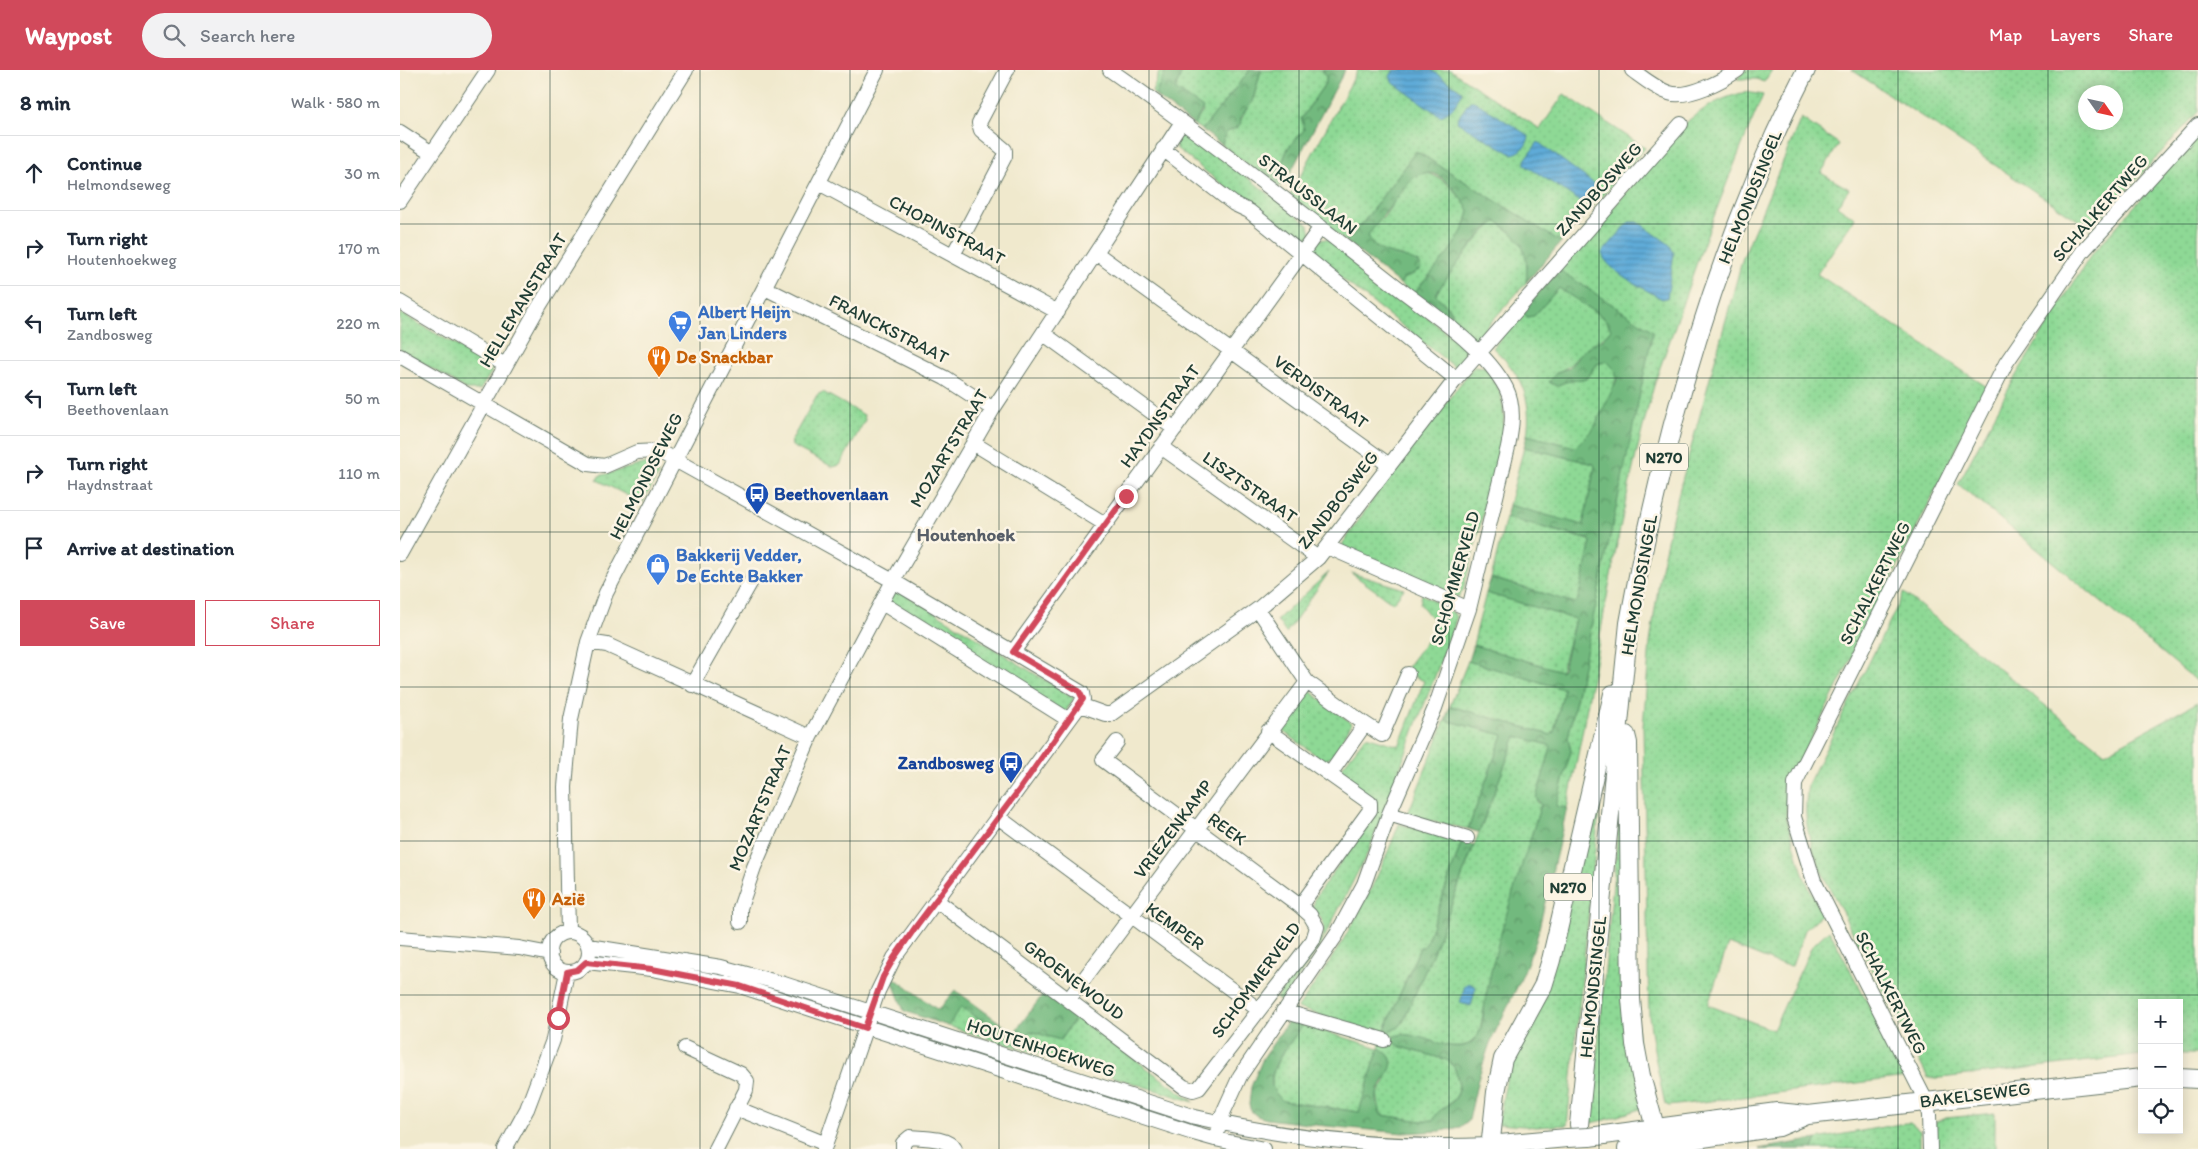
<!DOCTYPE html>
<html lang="en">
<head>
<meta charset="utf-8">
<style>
	body { margin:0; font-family:Itim,sans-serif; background:#f2f2f3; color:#1f2937 }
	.controls { position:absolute; right:15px; bottom:15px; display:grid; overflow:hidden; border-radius:0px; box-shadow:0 2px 12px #0003 }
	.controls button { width:45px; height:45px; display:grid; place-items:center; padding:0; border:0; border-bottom:1px solid #e0e1e3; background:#fff; color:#1f2937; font:25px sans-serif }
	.compass { position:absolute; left:1678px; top:15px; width:45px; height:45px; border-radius:50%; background:#fff; box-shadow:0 2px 12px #0003; rotate:124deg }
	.stop { position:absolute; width:15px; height:15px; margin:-11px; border:4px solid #d1495b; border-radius:50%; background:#fff }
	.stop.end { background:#d1495b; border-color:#fff; box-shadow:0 1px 5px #0008 }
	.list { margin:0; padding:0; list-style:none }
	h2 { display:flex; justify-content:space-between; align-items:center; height:65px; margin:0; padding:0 20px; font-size:21px }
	h2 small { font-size:16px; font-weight:400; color:#747a83 }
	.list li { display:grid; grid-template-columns:32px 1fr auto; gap:15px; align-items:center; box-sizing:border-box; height:75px; padding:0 20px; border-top:1px solid #e0e1e3 }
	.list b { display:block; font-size:19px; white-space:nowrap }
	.list p { margin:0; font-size:16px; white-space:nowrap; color:#747a83 }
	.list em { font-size:16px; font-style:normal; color:#747a83 }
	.actions { display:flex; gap:10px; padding:15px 20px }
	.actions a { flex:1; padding:11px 0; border:1px solid #d1495b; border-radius:0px; text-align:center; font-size:18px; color:#d1495b }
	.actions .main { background:#d1495b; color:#fff }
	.icon { flex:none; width:28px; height:28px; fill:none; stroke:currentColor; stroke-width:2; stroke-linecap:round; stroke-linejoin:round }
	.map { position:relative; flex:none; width:1798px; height:1079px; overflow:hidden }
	header { display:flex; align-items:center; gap:30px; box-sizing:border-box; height:70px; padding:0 25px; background:#d1495b; color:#fff }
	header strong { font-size:24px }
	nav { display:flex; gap:28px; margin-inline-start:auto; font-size:18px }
	.search { width:350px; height:45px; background:#f2f2f3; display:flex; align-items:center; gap:12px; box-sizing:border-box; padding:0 18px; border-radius:28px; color:#747a83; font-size:19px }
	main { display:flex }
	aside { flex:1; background:#fff }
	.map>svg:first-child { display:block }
	.grass { fill:url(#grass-dots); stroke:#568b64; fill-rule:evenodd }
	.forest { fill:url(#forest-crowns); stroke:#487b59 }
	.water { fill:url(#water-rules); stroke:#3f7486 }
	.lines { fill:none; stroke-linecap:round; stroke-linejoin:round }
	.minor-casing { stroke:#68796a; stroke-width:16 }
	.major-casing { stroke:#68796a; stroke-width:20 }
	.minor { stroke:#fff; stroke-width:14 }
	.major { stroke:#fff; stroke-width:18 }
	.major-bridge-casing { stroke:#68796a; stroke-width:20; stroke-linecap:butt }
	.major-bridge { stroke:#fff; stroke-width:18 }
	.route { stroke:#d1495b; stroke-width:6 }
	.grid { fill:none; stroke:#1f3d34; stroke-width:1; stroke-opacity:0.55 }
	.labels { text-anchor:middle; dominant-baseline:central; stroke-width:5; stroke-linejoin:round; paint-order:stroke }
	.shield { fill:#fcf5e5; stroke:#617469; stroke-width:1 }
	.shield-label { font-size:16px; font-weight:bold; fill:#1f3d34 }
	.street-label { font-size:18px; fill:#1f3d34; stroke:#fcf5e5 }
	.shop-label { font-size:18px; font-weight:bold; fill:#366cbe; stroke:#fcf5e5; text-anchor:start }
	.food-label { font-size:18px; font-weight:bold; fill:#c56008; stroke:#fcf5e5; text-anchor:start }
	.transit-label { font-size:18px; font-weight:bold; fill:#164399; stroke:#fcf5e5; text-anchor:start }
	.neighbourhood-label { font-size:19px; font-weight:bold; fill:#575e68; stroke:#fcf5e5 }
</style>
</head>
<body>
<header>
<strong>Waypost</strong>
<div class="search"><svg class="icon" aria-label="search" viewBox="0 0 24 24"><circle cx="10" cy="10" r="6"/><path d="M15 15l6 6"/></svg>Search here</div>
<nav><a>Map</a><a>Layers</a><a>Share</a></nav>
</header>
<main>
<aside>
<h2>8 min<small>Walk · 580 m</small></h2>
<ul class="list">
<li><svg class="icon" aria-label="ahead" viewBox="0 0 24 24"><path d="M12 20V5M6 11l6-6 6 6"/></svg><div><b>Continue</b><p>Helmondseweg</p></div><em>30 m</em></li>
<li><svg class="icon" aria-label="right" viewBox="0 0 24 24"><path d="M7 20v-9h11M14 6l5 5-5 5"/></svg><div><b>Turn right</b><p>Houtenhoekweg</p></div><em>170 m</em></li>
<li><svg class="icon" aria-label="left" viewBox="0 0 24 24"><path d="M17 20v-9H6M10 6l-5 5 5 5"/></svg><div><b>Turn left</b><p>Zandbosweg</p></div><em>220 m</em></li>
<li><svg class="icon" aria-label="left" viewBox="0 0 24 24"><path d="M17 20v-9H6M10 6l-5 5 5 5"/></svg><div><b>Turn left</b><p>Beethovenlaan</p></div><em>50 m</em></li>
<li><svg class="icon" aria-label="right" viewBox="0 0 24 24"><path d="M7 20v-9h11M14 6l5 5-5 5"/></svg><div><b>Turn right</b><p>Haydnstraat</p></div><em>110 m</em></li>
<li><svg class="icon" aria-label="arrive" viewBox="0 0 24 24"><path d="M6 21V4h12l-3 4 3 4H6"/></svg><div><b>Arrive at destination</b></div></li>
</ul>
<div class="actions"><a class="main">Save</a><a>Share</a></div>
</aside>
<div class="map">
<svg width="1798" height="1079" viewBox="0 0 1798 1079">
	<defs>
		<pattern id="grass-dots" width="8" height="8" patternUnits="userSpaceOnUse" patternTransform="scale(1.25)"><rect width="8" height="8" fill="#8ed995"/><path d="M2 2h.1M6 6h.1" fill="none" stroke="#7abb81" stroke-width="1.8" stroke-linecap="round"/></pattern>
		<pattern id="forest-crowns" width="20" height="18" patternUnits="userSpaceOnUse" patternTransform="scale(1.25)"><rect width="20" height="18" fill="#72b97e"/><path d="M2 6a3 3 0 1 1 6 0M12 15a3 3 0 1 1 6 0" fill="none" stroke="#5d9868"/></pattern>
		<pattern id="water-rules" width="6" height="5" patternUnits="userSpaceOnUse" patternTransform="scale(1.25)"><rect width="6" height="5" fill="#5fabd8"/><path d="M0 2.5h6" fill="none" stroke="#4e8cb0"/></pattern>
	</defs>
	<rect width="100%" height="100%" fill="#fcf5e5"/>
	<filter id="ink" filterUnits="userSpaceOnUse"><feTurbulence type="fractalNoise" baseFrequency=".02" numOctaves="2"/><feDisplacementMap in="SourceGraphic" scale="10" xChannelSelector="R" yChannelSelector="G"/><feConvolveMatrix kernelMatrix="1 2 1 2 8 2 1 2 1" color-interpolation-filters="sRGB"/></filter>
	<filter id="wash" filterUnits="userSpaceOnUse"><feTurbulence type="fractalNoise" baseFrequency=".0096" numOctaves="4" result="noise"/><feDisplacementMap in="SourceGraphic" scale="20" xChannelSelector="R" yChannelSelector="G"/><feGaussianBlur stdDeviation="1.12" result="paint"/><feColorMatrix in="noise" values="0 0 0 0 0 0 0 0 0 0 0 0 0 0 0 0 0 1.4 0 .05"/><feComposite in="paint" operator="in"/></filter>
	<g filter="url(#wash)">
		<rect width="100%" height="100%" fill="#f0e9cd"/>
		<path class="grass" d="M760 0H766L755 26 752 22Z
			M783 0H850L802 60 794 55 803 41 775 19Z
			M861 0H922L926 5V12L901 49 903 52 904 60 888 78 882 93 859 103 822 75C824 64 826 61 837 58L845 42 853 30Z
			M958 0H1050L1140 59 1164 24 1245 78 1161 172 1016 81 953 166 945 171 889 127Z
			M1345 0H1372L1364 12 1357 9H1337Z
			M1452 0H1798V42L1691 159ZM1716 22V52H1686V22Z
			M1346 22 1363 25C1330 102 1300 180 1274 259 1265 284 1255 309 1249 334 1213 467 1196 604 1167 738L1156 736 1171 681 1168 668 1252 261 1159 200 1288 51C1306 36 1323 27 1346 22Z
			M1401 48 1439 74 1421 103 1449 119 1437 136 1455 148 1417 204 1587 317 1397 697 1387 724 1386 747 1404 807 1422 844 1405 860 1392 896 1376 893 1328 874 1308 935 1373 960 1412 876 1429 860 1507 1007 1269 1036 1265 1034C1258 1005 1253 976 1249 946L1243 656 1250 573 1261 498 1274 440 1343 187Z
			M789 62 909 155 911 165 904 173 898 174 776 78 775 73 781 63Z
			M1798 65V612L1558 414 1615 307 1691 185Z
			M1025 103C1046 107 1057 123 1069 140 1064 172 1033 200 1013 224L1000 214 1002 209 1014 204 1003 186C988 184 973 181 968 165L970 160 984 147 1003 118 1013 107Z
			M1097 152 1115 165 1124 179 1128 193 1126 213 1074 271 1054 256C1057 242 1045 234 1036 225 1041 213 1087 154 1097 152Z
			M927 169 1064 276 1065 289 1058 298H1056L913 186 911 179 917 170Z
			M1159 218 1204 248 1211 259C1203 270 1194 272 1185 279 1173 290 1173 296 1157 302L1156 316 1165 312 1187 308 1197 294 1207 291 1212 294 1217 304 1212 324 1194 358 1175 378 1127 365C1133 329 1120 302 1093 278L1122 241 1134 246Z
			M0 243 91 295V303L80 320H67L0 279Z
			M1074 296 1086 297 1101 324 1104 346 1102 372 1063 521 1058 527 943 477V473L985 412Z
			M423 322 464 345 465 350 440 395 433 397 392 376 391 371 417 325Z
			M1124 377 1194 394 1195 396 1183 456 1109 435Z
			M247 393 255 397 258 405 242 433 197 410 199 406Z
			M1106 448 1189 470 1191 472 1178 530 1175 533 1091 508Z
			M929 502 886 563 877 550Z
			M951 503 1004 519 993 533Z
			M494 517 674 628 665 643 485 532Z
			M1086 523 1175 549 1161 601 1073 575Z
			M1504 523 1705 683 1798 632V984H1779V933H1742V985L1541 1008H1528L1424 807C1409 772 1402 752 1408 714Z
			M1022 524 1054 543 1056 548 1054 556 969 780 922 872 885 928 883 931 878 930 876 928 923 866C925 853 922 848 913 838L915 828 978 739 974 729 941 706 942 697 966 666 999 676 1024 611 1004 601 1034 561 1036 553 1020 534Z
			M1068 591 1164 619 1154 662 1151 665 1050 636Z
			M910 621 950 652 951 655 932 687 924 691 883 661V655L905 623Z
			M1045 650 1103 665 1068 759 1007 746Z
			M1207 663 1167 1055 1136 1057 1098 1054 1110 990 1134 942Z
			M1116 666 1149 675 1151 678 1137 732 1141 734 1092 897 1079 965 1069 974 1062 976 1001 977 1047 990C1054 995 1055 999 1057 1007 1065 1033 1042 1032 1034 1050L1022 1051 981 1045 977 1025 986 1010 979 978 959 1042 883 1031C879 1027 873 1021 872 1015 870 994 892 971 903 955L979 978 982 966 898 938C941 878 973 823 999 754L1062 771 1026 874 1023 877H1020L983 964 999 957 1003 952 1034 880Z
			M1220 738 1243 1038 1205 1050 1191 1053Z
			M561 937 619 976 630 961 660 970 676 947 794 1032 548 956Z
			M1595 1043V1079H1534L1535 1052 1546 1048Z
			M1505 1053H1510L1520 1061V1079H1413L1417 1069Z"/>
		<path class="forest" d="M766 0H783L775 19 803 38 794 55 755 26Z
			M850 0H861L853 30 841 47 840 55C829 64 825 57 822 75L802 60Z
			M922 0H945L888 107 881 116 877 118 859 103 870 88 882 93 888 78 904 60 903 52 901 49 926 12V5Z
			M1016 81 1161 172 1126 213C1129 183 1123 168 1097 152 1084 154 1046 210 1036 223V225L1050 240 1055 249 1054 256 1013 224C1032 201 1065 170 1069 140 1060 127 1044 101 1025 103 1021 104 1017 106 1013 107L968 165C976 188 1002 182 1020 194L1021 199 1003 209 1000 214 945 171 953 166Z
			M1159 200 1253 261 1168 668 1171 681 1156 736 1167 738 1136 871 1120 911 1090 973 1078 1009 1069 1050 1060 1057 1041 1061 1003 1063 916 1055 867 1049 857 1046 851 1041 849 1035 851 1017 863 988 887 953 892 952 903 955C892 971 869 994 872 1015 873 1021 879 1027 883 1031L959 1042 979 978C1007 992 980 1009 977 1025 976 1032 979 1039 981 1045L1022 1051 1034 1050C1036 1034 1067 1037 1057 1006 1055 998 1054 995 1047 990L1001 977 992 971 994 966C1017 958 1049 985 1069 974 1084 966 1083 942 1086 926 1098 861 1122 798 1141 734L1136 728 1151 678 1149 675 1116 666 1080 760 1078 762 1068 759 1103 665 1045 650 1050 636 1151 665 1154 662 1164 619 1068 591 1073 575 1161 601 1163 599 1175 549 1086 523 1091 508 1175 533 1178 530 1191 472 1189 469 1106 448 1109 435 1183 455 1195 397 1194 394 1124 377 1127 365 1175 377 1194 358 1217 310 1215 300 1207 291 1197 294 1187 308 1165 312 1156 316 1149 312 1157 302 1169 298 1185 279 1203 269 1211 259 1204 248 1159 218 1134 246 1127 247 1122 241Z
			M1062 771 1074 775 1034 880 1003 952 999 957 983 965 1020 877H1023L1026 874Z
			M490 905 538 940 555 920 614 963 644 923 676 947 660 970 630 961 619 976 561 937 548 956 504 941Z
			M1417 1069 1413 1079H1359Z"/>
		<path class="water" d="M994 0H1031L1062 21C1060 31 1050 44 1040 46L992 12 990 6Z
			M1070 31H1074L1129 66C1128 75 1121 83 1112 84L1057 52 1058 48Z
			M1138 72 1193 113 1198 118 1197 122 1185 132 1178 130 1125 95V90Z
			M1229 152H1238L1269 174 1274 183 1267 228 1262 229C1247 220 1205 200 1202 183Z
			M1069 913 1076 917 1071 936 1060 933 1065 915Z"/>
	</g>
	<g filter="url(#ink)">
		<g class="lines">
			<g class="minor-casing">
				<path id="minor" d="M710 0C806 67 899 140 992 213 1029 242 1084 276 1106 318 1115 336 1112 358 1108 377L1069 539 1035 638 989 744 964 814 937 864 840 1006 824 1041 815 1069
					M1232 0C1243 8 1255 18 1269 23 1288 29 1322 11 1338 0
					M0 62 32 83
					M763 79 834 134 849 141 1056 309
					M419 113 658 242
					M0 131 88 0
					M696 183 989 395
					M553 185 605 86V80L581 60 579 53 607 0
					M365 218 545 308 593 339
					M0 232 105 295
					M644 264 775 359
					M0 286 188 394 205 396 237 382 258 381 275 390 493 511 682 623 683 629 680 635 494 888 478 921 424 1079
					M573 373 705 454
					M761 377 918 488
					M928 477 1069 539
					M0 484 135 243 286 0
					M482 533 669 650
					M858 539 907 612 965 654
					M188 572 207 575 410 667
					M613 582 921 157
					M292 615 353 508
					M680 635 705 644H711L858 539 918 488 1056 309 1281 54
					M717 672 703 690 900 836
					M930 704 965 654 982 665 1008 604
					M989 744 1067 768
					M598 747 859 940
					M536 830 784 1017 793 1020 799 1018 913 870 917 857 910 845 900 836 970 740V733L868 661
					M340 852V838L354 797 410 667 493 511 593 339 782 52
					M168 862 165 717 171 649 188 572 206 523 477 0
					M149 882a20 20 0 1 1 40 0a20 20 0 1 1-40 0Z
					M0 868 119 878 150 884
					M188 876 321 897 384 914 795 1047C892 1070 990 1079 1089 1075
					M186 892 252 899 340 916 790 1062 815 1069 864 1079
					M669 929 907 612
					M883 941 984 970
					M285 978 341 1004 347 1011 346 1020 316 1079
					M336 1038 426 1074
					M105 1079 127 1039 153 970 167 902
					M503 1079V1073L510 1067C522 1068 548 1067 554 1079
					M1530 1079 1529 1045 1526 1031 1414 811 1394 747 1395 713 1606 293 1683 181 1798 55"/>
			</g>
			<g class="major-casing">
				<path id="major" d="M1226 665 1228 673 1231 929 1235 974 1241 1006 1255 1057 1256 1079
					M1779 1008 1798 1009
					M1179 1055 1229 553C1264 361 1317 174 1406 0
					M1189 1067 1377 1042 1408 1045 1742 1008
					M1089 1075 1167 1068
					M1090 1079 1096 1022 1103 989 1143 916 1151 890 1213 624
					M1227 1079 1379 1057 1405 1046"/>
			</g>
			<use href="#minor" class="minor"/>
			<use href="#major" class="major"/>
			<g class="major-bridge-casing">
				<path id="major-bridge" d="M1167 1068 1189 1067"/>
			</g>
			<use href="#major-bridge" class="major-bridge"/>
		</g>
	</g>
	<g class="lines" filter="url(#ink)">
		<path class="route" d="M158 948 167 902 177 900 186 892 252 899 340 916 465 958 483 907 494 888 517 855 619 720 683 629 679 621 613 582 726 426"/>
	</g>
	<path class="grid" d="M150 0V1079M300 0V1079M450 0V1079M599 0V1079M749 0V1079M899 0V1079M1049 0V1079M1199 0V1079M1348 0V1079M1498 0V1079M1648 0V1079M0 154H1798M0 308H1798M0 462H1798M0 617H1798M0 771H1798M0 925H1798"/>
	<defs>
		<g id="supermarket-pin" transform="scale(1.25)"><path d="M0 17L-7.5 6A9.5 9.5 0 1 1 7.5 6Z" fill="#3f7fe0" stroke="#fcf5e5"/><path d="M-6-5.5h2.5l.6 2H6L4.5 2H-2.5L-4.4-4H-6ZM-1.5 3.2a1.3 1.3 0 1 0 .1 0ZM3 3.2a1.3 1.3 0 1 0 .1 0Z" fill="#fff"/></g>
		<g id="restaurant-pin" transform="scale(1.25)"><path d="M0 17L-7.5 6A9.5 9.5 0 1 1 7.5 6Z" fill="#e8710a" stroke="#fcf5e5"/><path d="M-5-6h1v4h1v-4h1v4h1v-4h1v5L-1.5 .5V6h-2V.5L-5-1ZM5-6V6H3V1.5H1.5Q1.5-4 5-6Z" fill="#fff"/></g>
		<g id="bus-pin" transform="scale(1.25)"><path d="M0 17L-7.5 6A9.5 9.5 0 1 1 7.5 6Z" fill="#1a4fb4" stroke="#fcf5e5"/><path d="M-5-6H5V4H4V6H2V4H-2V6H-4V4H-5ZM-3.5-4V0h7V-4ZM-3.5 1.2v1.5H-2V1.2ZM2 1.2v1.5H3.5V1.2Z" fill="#fff"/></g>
		<g id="shop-pin" transform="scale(1.25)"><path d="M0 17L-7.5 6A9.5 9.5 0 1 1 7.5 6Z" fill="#3f7fe0" stroke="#fcf5e5"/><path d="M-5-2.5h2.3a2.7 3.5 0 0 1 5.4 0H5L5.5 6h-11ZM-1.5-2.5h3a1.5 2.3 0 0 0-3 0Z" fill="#fff"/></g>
	</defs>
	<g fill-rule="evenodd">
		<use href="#supermarket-pin" x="280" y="252"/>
		<use href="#restaurant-pin" x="259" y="287"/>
		<use href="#bus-pin" x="357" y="424"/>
		<use href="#shop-pin" x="258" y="495"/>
		<use href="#bus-pin" x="611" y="693"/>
		<use href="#restaurant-pin" x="134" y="829"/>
	</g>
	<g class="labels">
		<g class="shield">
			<rect x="1240" y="373.5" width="48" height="27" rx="4"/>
			<rect x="1144" y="803.5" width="48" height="27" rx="4"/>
		</g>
		<g class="shield-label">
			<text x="1264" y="387">N270</text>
			<text x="1168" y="817">N270</text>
		</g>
		<g class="street-label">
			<text transform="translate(1199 119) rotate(-48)">ZANDBOSWEG</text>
			<text transform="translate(908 124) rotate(38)">STRAUSSLAAN</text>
			<text transform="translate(1350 127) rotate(-68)">HELMONDSINGEL</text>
			<text transform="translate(1700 138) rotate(-49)">SCHALKERTWEG</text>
			<text transform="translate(547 160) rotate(28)">CHOPINSTRAAT</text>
			<text transform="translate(123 230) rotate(-59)">HELLEMANSTRAAT</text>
			<text transform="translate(489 259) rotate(27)">FRANCKSTRAAT</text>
			<text transform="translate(921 322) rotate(36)">VERDISTRAAT</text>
			<text transform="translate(760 346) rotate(-54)">HAYDNSTRAAT</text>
			<text transform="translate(549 378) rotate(-59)">MOZARTSTRAAT</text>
			<text transform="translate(246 406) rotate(-63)">HELMONDSEWEG</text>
			<text transform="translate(850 417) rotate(35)">LISZTSTRAAT</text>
			<text transform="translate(938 430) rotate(-52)">ZANDBOSWEG</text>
			<text transform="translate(1055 508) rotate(-74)">SCHOMMERVELD</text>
			<text transform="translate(1475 513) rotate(-63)">SCHALKERTWEG</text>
			<text transform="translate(1239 515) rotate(-80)">HELMONDSINGEL</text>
			<text transform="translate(360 738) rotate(-67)">MOZARTSTRAAT</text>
			<text transform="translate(773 759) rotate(-53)">VRIEZENKAMP</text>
			<text transform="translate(827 759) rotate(36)">REEK</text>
			<text transform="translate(775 856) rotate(36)">KEMPER</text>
			<text transform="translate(674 910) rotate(37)">GROENEWOUD</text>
			<text transform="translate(856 910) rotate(-54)">SCHOMMERVELD</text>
			<text transform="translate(1193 917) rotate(-84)">HELMONDSINGEL</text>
			<text transform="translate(1491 923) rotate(63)">SCHALKERTWEG</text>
			<text transform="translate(641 978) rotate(18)">HOUTENHOEKWEG</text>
			<text transform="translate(1575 1025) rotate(-7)">BAKELSEWEG</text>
		</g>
		<g class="shop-label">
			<text x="298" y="242">Albert Heijn<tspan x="298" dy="21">Jan Linders</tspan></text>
			<text x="276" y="485">Bakkerij Vedder,<tspan x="276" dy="21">De Echte Bakker</tspan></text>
		</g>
		<g class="food-label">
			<text x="276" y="287">De Snackbar</text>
			<text x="152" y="829">Azië</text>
		</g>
		<g class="transit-label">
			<text x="374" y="424">Beethovenlaan</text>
			<text x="594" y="693" text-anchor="end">Zandbosweg</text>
		</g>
		<g class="neighbourhood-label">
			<text x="566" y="464">Houtenhoek</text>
		</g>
	</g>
</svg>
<div class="controls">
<button>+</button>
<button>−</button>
<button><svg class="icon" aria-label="locate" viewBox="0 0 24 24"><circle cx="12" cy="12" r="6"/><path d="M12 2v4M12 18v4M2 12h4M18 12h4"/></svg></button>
</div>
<svg class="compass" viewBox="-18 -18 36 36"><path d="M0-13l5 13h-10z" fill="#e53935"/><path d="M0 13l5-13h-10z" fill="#747a83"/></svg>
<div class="stop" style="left:158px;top:948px"></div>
<div class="stop end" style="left:726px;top:426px"></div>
</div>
</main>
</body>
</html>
